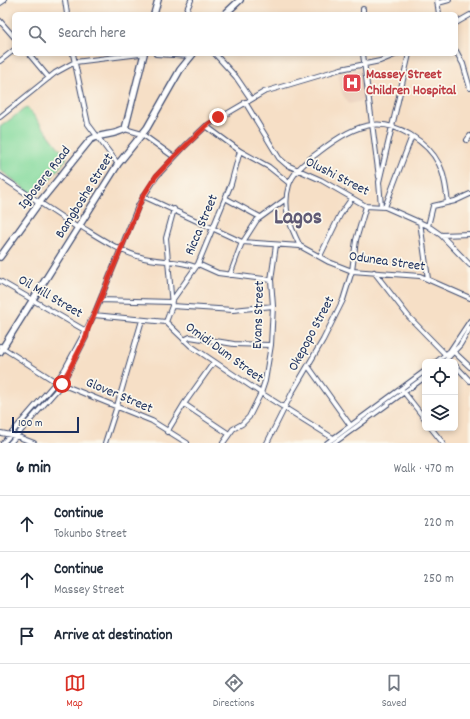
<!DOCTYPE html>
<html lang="en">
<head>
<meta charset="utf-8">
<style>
	body { margin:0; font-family:Dekko,sans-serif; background:#f6f6f7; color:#1f2937 }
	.controls { position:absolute; right:12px; bottom:12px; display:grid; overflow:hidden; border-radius:6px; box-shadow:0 2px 6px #0003 }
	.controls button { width:36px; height:36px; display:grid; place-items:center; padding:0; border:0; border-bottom:1px solid #e0e1e3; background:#fff; color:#1f2937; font:20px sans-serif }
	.scale { position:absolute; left:12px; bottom:10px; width:67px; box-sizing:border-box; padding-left:4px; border:2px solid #1b2f5e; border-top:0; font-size:11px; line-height:14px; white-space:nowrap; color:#1b2f5e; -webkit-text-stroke:3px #fbf7ec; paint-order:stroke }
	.stop { position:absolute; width:12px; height:12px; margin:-9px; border:3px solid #d93025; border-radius:50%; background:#fff }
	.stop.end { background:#d93025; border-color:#fff; box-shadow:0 1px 4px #0008 }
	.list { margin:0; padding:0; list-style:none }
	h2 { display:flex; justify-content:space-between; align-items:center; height:52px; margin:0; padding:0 16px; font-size:17px }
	h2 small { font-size:13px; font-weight:400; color:#747a83 }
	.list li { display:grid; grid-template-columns:26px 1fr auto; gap:12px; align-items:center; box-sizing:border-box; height:56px; padding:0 16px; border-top:1px solid #e0e1e3 }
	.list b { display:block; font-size:15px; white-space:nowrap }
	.list p { margin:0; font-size:13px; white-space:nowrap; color:#747a83 }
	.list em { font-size:13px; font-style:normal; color:#747a83 }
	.icon { flex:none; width:22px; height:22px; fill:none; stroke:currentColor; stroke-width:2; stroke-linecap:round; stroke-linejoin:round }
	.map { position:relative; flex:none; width:470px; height:443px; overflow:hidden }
	.search { position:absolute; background:#fff; box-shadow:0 2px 6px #0003; left:12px; right:12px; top:12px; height:44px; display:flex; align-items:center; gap:10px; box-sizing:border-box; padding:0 14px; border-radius:6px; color:#747a83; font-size:15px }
	.sheet { height:220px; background:#fff }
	nav { display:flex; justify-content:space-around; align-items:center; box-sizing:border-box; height:56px; border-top:1px solid #e0e1e3; background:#fff; font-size:11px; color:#747a83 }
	nav a { display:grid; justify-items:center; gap:2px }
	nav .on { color:#d93025 }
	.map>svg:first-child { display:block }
	.built { fill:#e9ceb9 }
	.green { fill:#84da9d; stroke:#50847e }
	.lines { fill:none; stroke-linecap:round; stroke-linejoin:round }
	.street-casing { stroke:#3c496e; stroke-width:6 }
	.secondary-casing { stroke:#3c496e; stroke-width:8 }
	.primary-casing { stroke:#3c496e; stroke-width:8 }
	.street { stroke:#fff; stroke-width:4 }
	.secondary { stroke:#fff; stroke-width:5.5 }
	.primary { stroke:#fff; stroke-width:6 }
	.route { stroke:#d93025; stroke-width:5 }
	.labels { text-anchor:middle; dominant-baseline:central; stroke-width:3.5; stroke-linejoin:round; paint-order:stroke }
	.health-label { font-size:14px; font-weight:bold; fill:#be3a42; stroke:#fbf7ec; text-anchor:start }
	.street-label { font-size:14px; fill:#1b2f5e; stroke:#fbf7ec }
	.town-label { font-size:22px; font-weight:bold; fill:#5f5a75; stroke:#fbf7ec }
</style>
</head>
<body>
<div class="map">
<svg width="470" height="443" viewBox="0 0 470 443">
	<rect width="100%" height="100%" fill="#fbf7ec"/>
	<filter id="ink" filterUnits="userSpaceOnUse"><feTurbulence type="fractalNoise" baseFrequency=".025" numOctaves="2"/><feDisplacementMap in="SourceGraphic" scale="8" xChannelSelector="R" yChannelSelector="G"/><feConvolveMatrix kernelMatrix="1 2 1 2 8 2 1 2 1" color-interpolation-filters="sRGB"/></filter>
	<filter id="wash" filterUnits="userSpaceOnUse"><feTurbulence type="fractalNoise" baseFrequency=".012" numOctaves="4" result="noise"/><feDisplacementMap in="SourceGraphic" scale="16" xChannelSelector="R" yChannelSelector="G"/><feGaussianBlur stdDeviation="0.9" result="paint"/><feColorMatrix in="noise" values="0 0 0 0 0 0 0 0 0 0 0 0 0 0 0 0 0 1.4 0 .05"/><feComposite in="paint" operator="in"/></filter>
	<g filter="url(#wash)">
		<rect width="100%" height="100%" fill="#f6dfc6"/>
		<path class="built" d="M362 68 367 100 349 104 342 94 338 73Z"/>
		<path class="green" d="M27 107 67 158 36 197 0 170V127Z"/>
	</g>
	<g filter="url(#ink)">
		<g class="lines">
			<g class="street-casing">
				<path id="street" d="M65 0 67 14
					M437 0 439 14
					M438 3 449 0
					M185 14 191 0
					M363 14V9
					M0 21 14 37
					M456 23 470 15
					M456 51 463 64 470 88
					M29 54 49 78
					M73 54 88 124 118 164
					M156 54 191 56
					M215 54 236 77 251 99
					M363 54 379 177
					M0 61 14 50
					M245 102 279 158 287 165 321 180 366 206 385 207 428 226 441 235 470 265
					M0 117 55 73 75 62 140 54
					M206 126 240 151 269 167 289 183
					M125 129 142 134 174 157
					M467 140 470 136
					M0 176 78 228
					M143 196 242 242 300 246 329 262 352 271 420 276 470 298
					M225 198 260 217
					M381 206 379 182 409 54
					M385 207 412 136
					M420 222 428 279
					M80 226C100 238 120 252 144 258 162 262 178 260 196 267
					M428 226 433 206 455 201 470 194
					M441 235 470 234
					M300 246C290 226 282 208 289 185 293 171 309 159 319 152 333 141 353 127 371 125 396 121 428 142 439 164 445 175 446 190 448 202
					M320 256 340 215 352 198
					M198 264 218 273 271 280
					M374 272 409 317 446 355
					M230 275 241 245 257 220 286 199
					M0 281 86 331
					M100 300 171 302 198 264 231 184 240 151
					M172 306 233 310 273 306
					M94 315 166 322 191 346 261 393 333 438
					M166 322 172 306 166 238 174 209
					M184 340 190 337 234 344 271 345
					M0 346 56 382 152 421 187 443
					M454 352 470 367
					M436 362 450 351 470 321
					M444 362 460 345 470 328
					M455 365 470 381
					M308 366 350 425
					M403 391 425 419
					M184 404 229 434
					M431 428 443 443
					M167 432 184 404 214 362
					M1 433 16 436 34 443
					M3 443 56 382 65 369 94 315 139 204 157 176 185 146 206 126 264 92 341 69 380 61 397 54
					M10 443 62 384 86 337 87 329
					M105 443 117 406 142 320
					M223 443 233 429 242 424 249 417 261 393 265 381 271 345 273 306 271 280 276 245
					M267 443 293 391 323 340 343 300 352 271 356 240 366 206
					M327 443 425 371
					M334 443 425 377"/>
			</g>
			<g class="secondary-casing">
				<path id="secondary" d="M154 14 158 0
					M225 14 240 0
					M0 257 39 203 90 140C101 133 114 136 125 129L144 54
					M0 352 118 164 147 128 180 70 193 54"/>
			</g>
			<g class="primary-casing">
				<path id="primary" d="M0 2 3 0"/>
			</g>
			<use href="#street" class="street"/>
			<use href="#secondary" class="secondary"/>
			<use href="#primary" class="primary"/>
		</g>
	</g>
	<g class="lines" filter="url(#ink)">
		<path class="route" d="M62 384 86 337 88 329 143 196 156 176 174 157 206 126 218 117"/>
	</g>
	<defs>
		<g id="hospital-square" transform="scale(1)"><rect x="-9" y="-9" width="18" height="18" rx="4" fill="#e0444e" stroke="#fbf7ec"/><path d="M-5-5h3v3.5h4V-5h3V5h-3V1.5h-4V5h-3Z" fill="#fff"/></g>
	</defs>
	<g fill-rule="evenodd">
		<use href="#hospital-square" x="352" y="83"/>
	</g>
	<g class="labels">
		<g class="health-label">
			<text x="366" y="75">Massey Street<tspan x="366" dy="16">Children Hospital</tspan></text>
		</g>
		<g class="street-label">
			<text transform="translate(337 177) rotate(27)">Olushi Street</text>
			<text transform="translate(45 178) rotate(-52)">Igbosere Road</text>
			<text transform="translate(85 196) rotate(-58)">Bamgboshe Street</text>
			<text transform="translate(202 225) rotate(-67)">Ricca Street</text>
			<text transform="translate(387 262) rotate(8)">Odunea Street</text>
			<text transform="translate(50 297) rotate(30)">Oil Mill Street</text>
			<text transform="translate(259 315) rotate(-88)">Evans Street</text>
			<text transform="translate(312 334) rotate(-62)">Okepopo Street</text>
			<text transform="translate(224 353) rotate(36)">Omidi Dum Street</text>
			<text transform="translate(119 396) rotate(23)">Glover Street</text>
		</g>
		<g class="town-label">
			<text x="298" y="218">Lagos</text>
		</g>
	</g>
</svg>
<div class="controls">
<button><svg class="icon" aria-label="locate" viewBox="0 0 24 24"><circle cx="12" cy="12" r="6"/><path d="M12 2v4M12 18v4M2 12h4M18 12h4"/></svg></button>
<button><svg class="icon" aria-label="layers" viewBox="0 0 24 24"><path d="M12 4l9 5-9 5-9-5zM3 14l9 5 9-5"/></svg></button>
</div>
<div class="scale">100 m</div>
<div class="stop" style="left:62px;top:384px"></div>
<div class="stop end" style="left:218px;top:117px"></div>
<div class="search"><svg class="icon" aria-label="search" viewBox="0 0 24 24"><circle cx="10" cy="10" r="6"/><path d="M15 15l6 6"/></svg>Search here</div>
</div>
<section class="sheet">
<h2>6 min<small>Walk · 470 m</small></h2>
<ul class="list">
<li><svg class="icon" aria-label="ahead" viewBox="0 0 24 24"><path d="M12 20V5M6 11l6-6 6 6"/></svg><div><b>Continue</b><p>Tokunbo Street</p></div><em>220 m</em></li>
<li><svg class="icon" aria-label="ahead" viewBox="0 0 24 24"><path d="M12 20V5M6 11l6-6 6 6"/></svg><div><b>Continue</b><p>Massey Street</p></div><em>250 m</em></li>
<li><svg class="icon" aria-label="arrive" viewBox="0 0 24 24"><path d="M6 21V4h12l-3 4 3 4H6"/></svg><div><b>Arrive at destination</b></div></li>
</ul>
</section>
<nav>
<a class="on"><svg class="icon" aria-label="map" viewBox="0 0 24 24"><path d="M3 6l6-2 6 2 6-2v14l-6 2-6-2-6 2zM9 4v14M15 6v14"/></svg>Map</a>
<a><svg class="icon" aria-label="directions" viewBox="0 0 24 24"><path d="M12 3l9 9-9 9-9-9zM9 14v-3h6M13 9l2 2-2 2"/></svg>Directions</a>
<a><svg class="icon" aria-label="saved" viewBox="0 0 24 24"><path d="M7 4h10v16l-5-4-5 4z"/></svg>Saved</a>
</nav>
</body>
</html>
